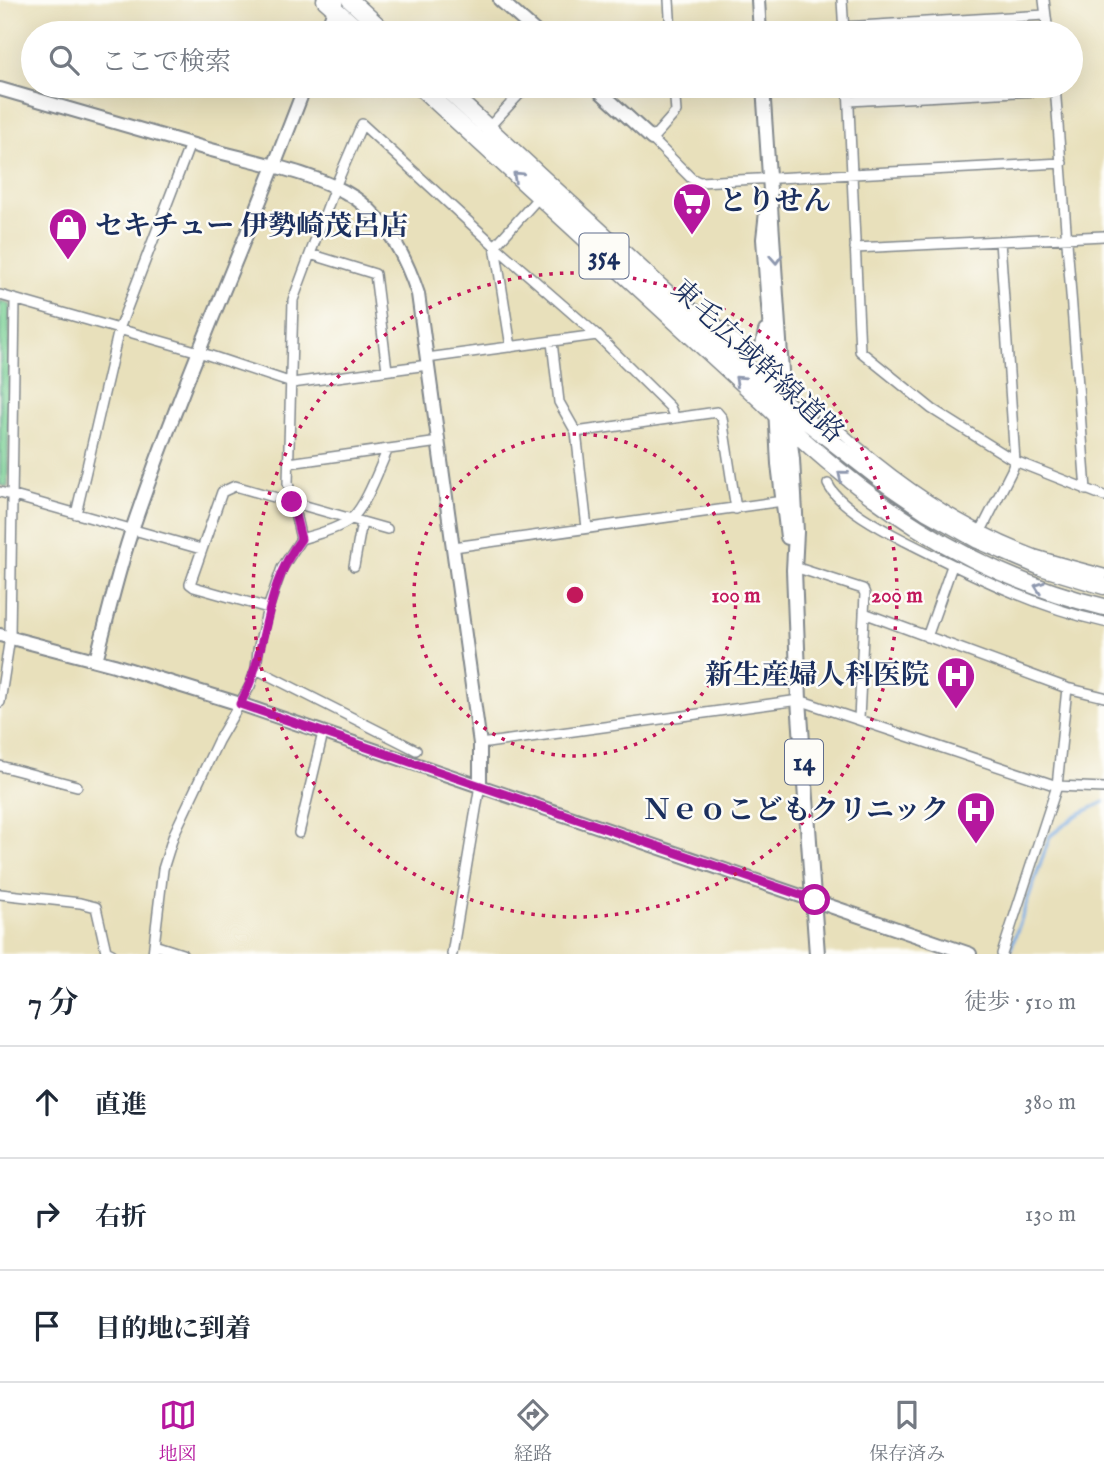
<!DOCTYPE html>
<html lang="ja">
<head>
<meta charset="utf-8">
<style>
	body { margin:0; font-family:"IM FELL English","Noto Serif JP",serif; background:#f6f6f7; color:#1f2937 }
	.stop { position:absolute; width:21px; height:21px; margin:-16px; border:5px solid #b5179e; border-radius:50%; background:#fff }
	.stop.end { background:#b5179e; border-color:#fff; box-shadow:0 2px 7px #0008 }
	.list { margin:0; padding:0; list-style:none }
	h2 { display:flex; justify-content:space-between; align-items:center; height:91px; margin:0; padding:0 28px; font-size:30px }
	h2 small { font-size:23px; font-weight:400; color:#747a83 }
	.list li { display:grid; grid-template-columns:46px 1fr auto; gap:21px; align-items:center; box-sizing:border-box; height:112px; padding:0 28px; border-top:2px solid #e0e1e3 }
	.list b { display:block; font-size:26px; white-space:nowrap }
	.list em { font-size:23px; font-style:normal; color:#747a83 }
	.icon { flex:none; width:38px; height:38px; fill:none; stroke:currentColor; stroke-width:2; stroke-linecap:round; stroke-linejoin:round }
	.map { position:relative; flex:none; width:1104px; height:954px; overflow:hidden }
	.search { position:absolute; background:#fff; box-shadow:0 7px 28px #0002; left:21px; right:21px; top:21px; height:77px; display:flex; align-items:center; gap:18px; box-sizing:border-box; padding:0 24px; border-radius:38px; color:#747a83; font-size:26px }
	.sheet { height:427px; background:#fff }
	nav { display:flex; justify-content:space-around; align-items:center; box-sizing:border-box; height:98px; border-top:2px solid #e0e1e3; background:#fff; font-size:19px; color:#747a83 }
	nav a { display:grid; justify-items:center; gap:4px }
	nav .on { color:#b5179e }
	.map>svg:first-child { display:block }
	.green { fill:#79d094; stroke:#4a8079; stroke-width:2 }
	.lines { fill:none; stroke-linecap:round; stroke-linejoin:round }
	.stream { stroke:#77aae3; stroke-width:3.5 }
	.street-casing { stroke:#82888c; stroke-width:12 }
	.secondary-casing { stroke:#82888c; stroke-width:16 }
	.primary-casing { stroke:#82888c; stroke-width:18 }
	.highway-casing { stroke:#82888c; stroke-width:19 }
	.street { stroke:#fff; stroke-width:9 }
	.secondary { stroke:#fff; stroke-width:12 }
	.primary { stroke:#fff; stroke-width:14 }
	.highway { stroke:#fff; stroke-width:16 }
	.oneway { stroke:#8d97ae }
	.route { stroke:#b5179e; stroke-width:9 }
	.ring { fill:none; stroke:#c2185b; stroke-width:3.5; stroke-dasharray:3.5 7 }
	.labels { text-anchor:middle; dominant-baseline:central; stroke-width:5; stroke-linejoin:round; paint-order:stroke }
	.shield { fill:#fdfcf7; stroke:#5f6c8c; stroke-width:2 }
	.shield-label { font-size:26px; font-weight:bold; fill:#1b2f5e }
	.poi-label { font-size:28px; font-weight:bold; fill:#1b2f5e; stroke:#fdfcf7; text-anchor:start }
	.street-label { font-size:28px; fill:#1b2f5e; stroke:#fdfcf7 }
	.centre { fill:#c2185b; stroke:#fdfcf7; stroke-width:3.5 }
	.ring-label { font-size:21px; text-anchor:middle; font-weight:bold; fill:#c2185b; stroke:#fdfcf7; stroke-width:5; stroke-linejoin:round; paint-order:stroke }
</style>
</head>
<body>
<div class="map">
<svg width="1104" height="954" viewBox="0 0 1104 954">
	<rect width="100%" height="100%" fill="#fdfcf7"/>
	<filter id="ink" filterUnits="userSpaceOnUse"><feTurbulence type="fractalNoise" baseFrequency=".0143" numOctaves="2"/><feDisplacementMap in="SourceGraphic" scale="14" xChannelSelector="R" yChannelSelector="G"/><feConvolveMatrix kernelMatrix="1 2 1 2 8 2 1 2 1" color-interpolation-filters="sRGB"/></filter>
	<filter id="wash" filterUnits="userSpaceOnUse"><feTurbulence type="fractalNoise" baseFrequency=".00686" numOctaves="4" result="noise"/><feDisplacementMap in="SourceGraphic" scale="28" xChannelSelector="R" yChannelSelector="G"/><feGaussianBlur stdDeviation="1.57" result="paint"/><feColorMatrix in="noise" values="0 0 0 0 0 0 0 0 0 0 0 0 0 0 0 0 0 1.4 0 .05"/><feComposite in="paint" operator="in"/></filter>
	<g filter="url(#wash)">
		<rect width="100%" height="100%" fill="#e8e0bb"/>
		<path class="green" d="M0 301 8 303 10 307 8 487 0 485Z"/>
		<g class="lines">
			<path class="stream" d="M1009 954 1050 836 1077 815 1104 802"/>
		</g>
	</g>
	<g filter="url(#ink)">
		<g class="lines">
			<g class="street-casing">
				<path id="street" d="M669 0 671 33
					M842 0 844 33
					M1044 0 1048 33
					M843 27 1045 15
					M674 86 676 112 652 139 691 178 699 182 1062 163
					M848 86 860 351 932 409 1015 461 1104 496
					M1055 86 1086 490
					M849 101 1056 90
					M489 127 527 86
					M495 246 511 347
					M495 246 539 197
					M855 248 1104 236
					M310 254 375 274 387 370
					M0 295 199 352 292 383 428 365
					M552 342 559 402 576 432 587 528
					M427 358 597 335
					M821 413C882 472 956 525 1036 555 1058 562 1081 568 1104 574
					M576 432 717 412 722 418 736 509
					M289 463 439 442
					M828 484C838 506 884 530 905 541 970 574 1033 606 1104 622
					M0 492 201 549
					M76 514 119 329 190 144
					M982 529 1012 470 1015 461 1000 241
					M301 539C317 534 339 529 352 518 367 504 379 468 388 449
					M454 547 783 501
					M354 566 362 522
					M794 570 801 569 863 589 865 594 859 719
					M268 608 194 587 190 584 222 492 235 486 387 529
					M864 613 1067 688 1104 697
					M927 637 952 566
					M256 669 416 750
					M0 702 10 637 15 300
					M480 744 799 700 1057 786 1104 788
					M0 766 77 786
					M299 833 323 733
					M0 894 80 903 96 907 106 951 112 954
					M154 945 182 954
					M153 954 163 869 174 834 218 741 250 686 256 669 258 650 268 608 282 568 301 539 288 483 293 300 335 187 362 124 495 246 597 335 670 407 675 418
					M452 954 480 785
					M1002 954 1057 786 1067 688"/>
			</g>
			<g class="secondary-casing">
				<path id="secondary" d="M500 0 537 33
					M758 0 760 33
					M326 33 337 0
					M594 86 652 139
					M763 86 784 401
					M0 89C68 108 136 129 204 148 250 161 316 172 355 198 387 220 406 258 418 294L480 744V785
					M766 212 763 239 774 386
					M690 308 707 317 745 351H755L762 346 765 331
					M0 635 114 665 240 704 970 954
					M96 660C108 616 118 570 133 527 184 377 250 233 305 86"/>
			</g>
			<g class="primary-casing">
				<path id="primary" d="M776 408 779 464 788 537
					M787 421 792 459 796 532 794 570 799 700 817 954"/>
			</g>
			<g class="highway-casing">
				<path id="highway" d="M325 0 362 33
					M350 0 386 33
					M419 86 762 401C861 499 967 574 1104 607
					M443 86 802 418 888 485 926 511 978 540 1041 567 1104 586"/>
			</g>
			<use href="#street" class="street"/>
			<use href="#secondary" class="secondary"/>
			<use href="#primary" class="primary"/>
			<use href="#highway" class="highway"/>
		</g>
		<defs><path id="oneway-chevron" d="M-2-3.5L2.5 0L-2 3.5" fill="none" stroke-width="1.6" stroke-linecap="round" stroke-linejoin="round" transform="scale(1.75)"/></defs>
		<g class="oneway">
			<use href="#oneway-chevron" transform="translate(517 176) rotate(-137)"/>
			<use href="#oneway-chevron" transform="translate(776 259) rotate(87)"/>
			<use href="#oneway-chevron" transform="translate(739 380) rotate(-138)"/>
			<use href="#oneway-chevron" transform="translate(842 475) rotate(-141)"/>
			<use href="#oneway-chevron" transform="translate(1039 587) rotate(-161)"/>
		</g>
	</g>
	<g class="lines" filter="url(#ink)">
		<path class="route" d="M292 502 301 539C262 590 269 652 240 704L815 900"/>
	</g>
	<g class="ring">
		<circle cx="575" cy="595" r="161"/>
		<circle cx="575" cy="595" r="322"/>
	</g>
	<defs>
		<g id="supermarket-pin" transform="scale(2.0125)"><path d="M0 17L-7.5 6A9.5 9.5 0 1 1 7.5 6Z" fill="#b5179e" stroke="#fdfcf7"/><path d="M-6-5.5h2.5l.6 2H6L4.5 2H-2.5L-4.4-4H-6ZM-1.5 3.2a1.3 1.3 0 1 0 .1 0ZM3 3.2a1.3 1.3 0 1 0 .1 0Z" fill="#fff"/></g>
		<g id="shop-pin" transform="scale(2.0125)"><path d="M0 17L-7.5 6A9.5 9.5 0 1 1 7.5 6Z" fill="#b5179e" stroke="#fdfcf7"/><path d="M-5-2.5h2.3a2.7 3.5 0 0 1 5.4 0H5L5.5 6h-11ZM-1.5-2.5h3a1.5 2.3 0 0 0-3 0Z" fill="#fff"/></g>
		<g id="hospital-pin" transform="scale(2.0125)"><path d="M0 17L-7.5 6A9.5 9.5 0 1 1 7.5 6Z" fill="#b5179e" stroke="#fdfcf7"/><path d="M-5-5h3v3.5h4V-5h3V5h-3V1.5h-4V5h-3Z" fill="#fff"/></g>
	</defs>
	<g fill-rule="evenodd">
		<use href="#supermarket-pin" x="692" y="202"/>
		<use href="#shop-pin" x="68" y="227"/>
		<use href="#hospital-pin" x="956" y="676"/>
		<use href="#hospital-pin" x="976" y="811"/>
	</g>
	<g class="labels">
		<g class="shield">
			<rect x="579.5" y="233.5" width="49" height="45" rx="5"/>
			<rect x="785" y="739.5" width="38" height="45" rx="5"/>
		</g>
		<g class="shield-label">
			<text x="604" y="256">354</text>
			<text x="804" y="762">14</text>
		</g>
		<g class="poi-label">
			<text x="719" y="202">とりせん</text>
			<text x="95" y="227">セキチュー 伊勢崎茂呂店</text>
			<text x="929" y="676" text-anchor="end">新生産婦人科医院</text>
			<text x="949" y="811" text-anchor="end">Ｎｅｏこどもクリニック</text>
		</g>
		<g class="street-label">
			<text transform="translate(757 362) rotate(43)">東毛広域幹線道路</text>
		</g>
	</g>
	<circle cx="575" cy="595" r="10" class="centre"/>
	<g class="ring-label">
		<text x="736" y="602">100 m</text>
		<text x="897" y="602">200 m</text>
	</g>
</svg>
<div class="stop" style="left:815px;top:900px"></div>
<div class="stop end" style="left:292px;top:502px"></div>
<div class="search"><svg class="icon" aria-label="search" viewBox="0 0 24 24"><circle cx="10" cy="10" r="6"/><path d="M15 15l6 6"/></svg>ここで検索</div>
</div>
<section class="sheet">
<h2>7 分<small>徒歩 · 510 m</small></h2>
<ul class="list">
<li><svg class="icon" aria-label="ahead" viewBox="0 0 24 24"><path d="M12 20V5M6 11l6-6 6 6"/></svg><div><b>直進</b></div><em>380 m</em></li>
<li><svg class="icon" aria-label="right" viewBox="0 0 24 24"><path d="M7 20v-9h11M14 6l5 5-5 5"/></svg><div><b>右折</b></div><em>130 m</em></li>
<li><svg class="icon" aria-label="arrive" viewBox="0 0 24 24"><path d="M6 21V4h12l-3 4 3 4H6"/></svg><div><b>目的地に到着</b></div></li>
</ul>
</section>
<nav>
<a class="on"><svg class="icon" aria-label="map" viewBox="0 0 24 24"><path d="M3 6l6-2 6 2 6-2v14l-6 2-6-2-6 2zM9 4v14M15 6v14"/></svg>地図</a>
<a><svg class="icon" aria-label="directions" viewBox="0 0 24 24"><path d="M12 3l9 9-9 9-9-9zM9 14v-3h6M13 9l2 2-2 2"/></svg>経路</a>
<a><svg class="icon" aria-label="saved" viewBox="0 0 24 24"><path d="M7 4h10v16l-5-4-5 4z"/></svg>保存済み</a>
</nav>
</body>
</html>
